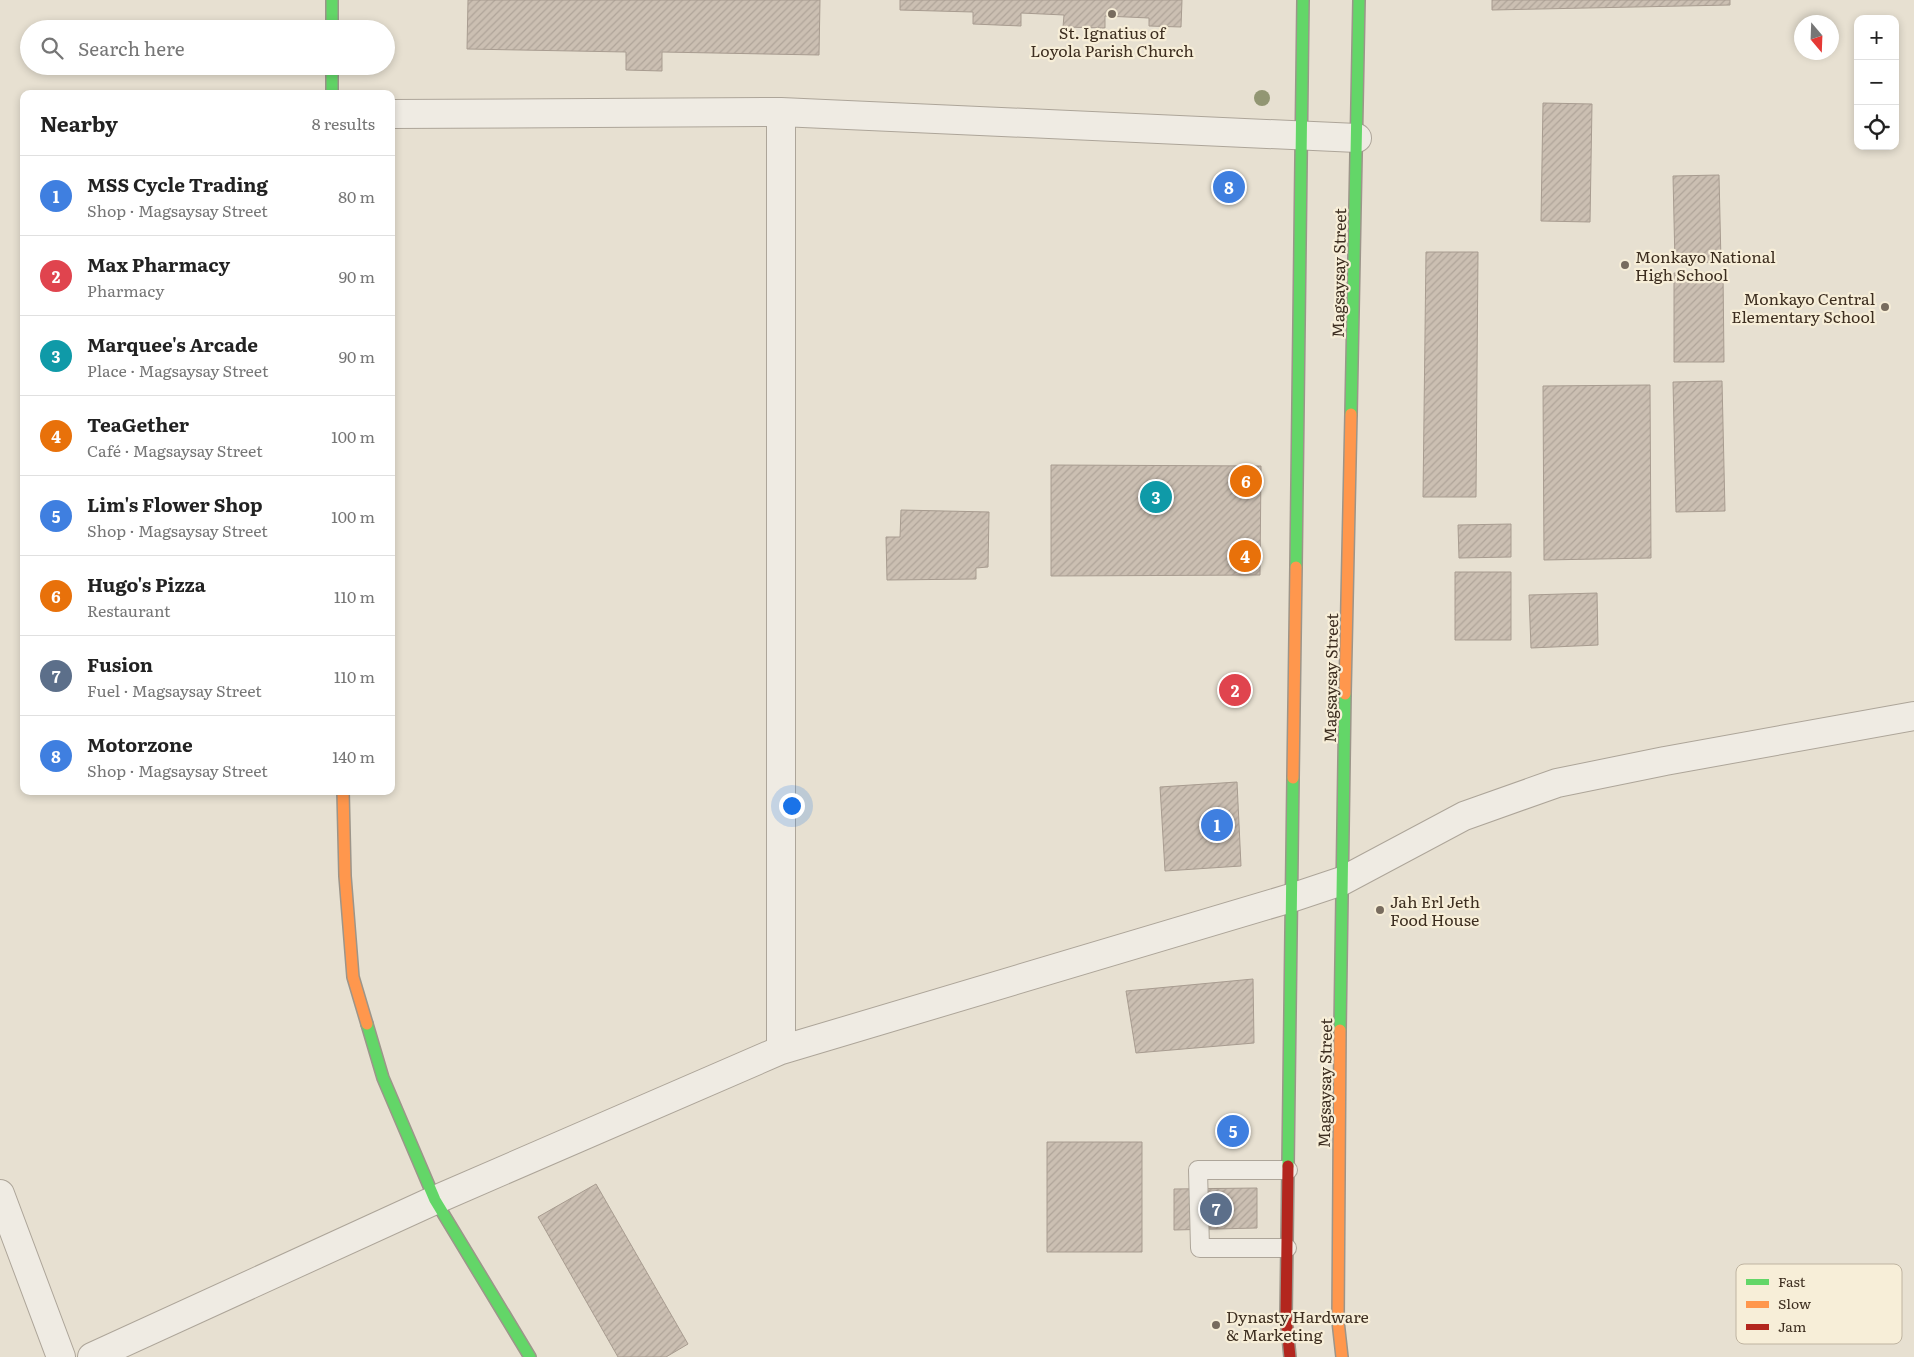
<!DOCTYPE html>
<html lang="en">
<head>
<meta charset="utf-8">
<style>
	body { margin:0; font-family:Literata,serif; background:#f6f6f6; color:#222 }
	.controls { position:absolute; right:15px; top:15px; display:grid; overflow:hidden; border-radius:10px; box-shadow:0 2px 8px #0003 }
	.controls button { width:45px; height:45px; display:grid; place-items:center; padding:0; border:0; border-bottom:1px solid #e0e0e0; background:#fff; color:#222; font:25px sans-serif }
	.compass { position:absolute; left:1794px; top:15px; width:45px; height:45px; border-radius:50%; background:#fff; box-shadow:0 2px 8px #0003; rotate:161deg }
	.you { position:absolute; left:791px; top:805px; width:18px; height:18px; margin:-12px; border:4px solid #fff; border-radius:50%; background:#1a73e8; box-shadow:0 0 0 8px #1a73e833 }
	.badge { display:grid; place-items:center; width:32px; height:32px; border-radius:50%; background:#786c5e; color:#fff; font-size:16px; font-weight:700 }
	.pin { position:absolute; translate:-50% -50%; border:2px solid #fff; box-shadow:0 1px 5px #0006 }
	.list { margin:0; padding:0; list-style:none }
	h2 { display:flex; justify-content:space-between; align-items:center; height:65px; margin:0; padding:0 20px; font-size:21px }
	h2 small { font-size:16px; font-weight:400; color:#767676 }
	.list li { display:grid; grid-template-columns:32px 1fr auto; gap:15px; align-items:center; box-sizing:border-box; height:80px; padding:0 20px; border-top:1px solid #e0e0e0 }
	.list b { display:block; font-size:19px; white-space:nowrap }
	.list p { margin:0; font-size:16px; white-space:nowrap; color:#767676 }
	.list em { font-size:16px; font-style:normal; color:#767676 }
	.icon { flex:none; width:28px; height:28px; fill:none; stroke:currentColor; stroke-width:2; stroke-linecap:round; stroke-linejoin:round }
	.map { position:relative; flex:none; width:1914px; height:1357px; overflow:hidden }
	.search { position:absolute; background:#fff; box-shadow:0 2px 8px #0003; left:20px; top:20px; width:375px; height:55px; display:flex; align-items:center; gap:12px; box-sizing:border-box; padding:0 18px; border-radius:28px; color:#767676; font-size:19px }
	.panel { position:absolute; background:#fff; box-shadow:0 2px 8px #0003; left:20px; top:90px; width:375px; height:705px; border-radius:10px }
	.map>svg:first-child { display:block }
	.building { fill:url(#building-hatch); stroke:#a89c90 }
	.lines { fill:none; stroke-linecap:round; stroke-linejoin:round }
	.lane-casing { stroke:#ada599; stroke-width:20 }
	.street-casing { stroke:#ada599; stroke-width:30 }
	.fast-casing { stroke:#9c958a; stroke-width:14 }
	.slow-casing { stroke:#9c958a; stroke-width:14 }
	.jam-casing { stroke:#9c958a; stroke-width:14 }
	.lane { stroke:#efebe3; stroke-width:18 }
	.street { stroke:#efebe3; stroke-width:28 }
	.fast { stroke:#63d668; stroke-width:11 }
	.slow { stroke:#ff974d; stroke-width:11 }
	.jam { stroke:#b3261e; stroke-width:11 }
	.tree { fill:#929673 }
	.poi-dot { fill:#786c5e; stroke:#f7eed8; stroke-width:2 }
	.labels { text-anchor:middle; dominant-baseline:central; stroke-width:4.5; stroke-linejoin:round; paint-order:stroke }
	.poi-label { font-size:16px; fill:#3d2e20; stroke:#f7eed8; text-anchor:start }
	.street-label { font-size:16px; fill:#3d2e20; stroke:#f7eed8 }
	.key { fill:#f7eed8; stroke:#bfb4a1; stroke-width:1 }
	.key-label { font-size:14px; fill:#3d2e20 }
</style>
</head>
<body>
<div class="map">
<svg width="1914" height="1357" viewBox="0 0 1914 1357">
	<defs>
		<pattern id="building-hatch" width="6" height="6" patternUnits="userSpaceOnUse" patternTransform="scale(1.25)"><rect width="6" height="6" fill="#cbbfb2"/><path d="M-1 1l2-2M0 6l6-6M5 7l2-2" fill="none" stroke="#afa499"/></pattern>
	</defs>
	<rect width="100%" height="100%" fill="#e7e0d1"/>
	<path class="building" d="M468 0H820L819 55 662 52V71L626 70V52L467 49Z
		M900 0H1182L1181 27 1149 26V18L1105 16V28L1063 27 1064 15 1021 13V26L973 24V12L900 10Z
		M1492 0H1730V5L1492 10Z
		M1543 103 1592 104 1590 222 1541 221Z
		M1719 175 1721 262 1675 263 1673 176Z
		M1426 252H1478L1476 497H1423Z
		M1674 273H1723L1724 362H1674Z
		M1722 381 1725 511 1676 512 1673 382Z
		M1650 385 1651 558 1544 560 1543 386Z
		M1051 465 1261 466 1260 575 1051 576Z
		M901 510 989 512 988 567 976 568V579L887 580 886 537H900Z
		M1511 524V557L1459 558 1458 525Z
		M1455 572H1511V640H1455Z
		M1597 593 1598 645 1531 648 1529 595Z
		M1237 782 1241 866 1165 871 1160 787Z
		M1253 979 1254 1043 1136 1053 1126 991Z
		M1047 1142H1142V1252H1047Z
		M596 1184 688 1344 666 1357H618L538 1217Z
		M1257 1188V1228L1174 1230V1189Z"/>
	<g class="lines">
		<g class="lane-casing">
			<path id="lane" d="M1287 1248H1200L1198 1170H1288"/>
		</g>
		<g class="street-casing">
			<path id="street" d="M391 114 781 112 1357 138
				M781 1050V112
				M0 1194 61 1357
				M92 1357 435 1200 781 1050 1291 898 1342 881 1464 816 1557 783 1665 761 1914 716"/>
		</g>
		<g class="fast-casing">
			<path id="fast" d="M332 0V29
				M332 66V94
				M1351 414 1359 0
				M1296 567 1303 0
				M367 1024 383 1078 435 1200 530 1357
				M1340 1030 1345 694
				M1288 1166 1293 778"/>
		</g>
		<g class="slow-casing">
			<path id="slow" d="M1345 694 1351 414
				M1293 778 1296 567
				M343 791 345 876 353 977 367 1024
				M1340 1030 1338 1321 1342 1357"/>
		</g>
		<g class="jam-casing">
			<path id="jam" d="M1288 1166 1286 1317 1290 1357"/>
		</g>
		<use href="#lane" class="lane"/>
		<use href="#street" class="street"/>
		<use href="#fast" class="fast"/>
		<use href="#slow" class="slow"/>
		<use href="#jam" class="jam"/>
	</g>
	<circle class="tree" cx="1262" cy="98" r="8"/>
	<g class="poi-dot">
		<circle cx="1112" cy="14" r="5"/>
		<circle cx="1625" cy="265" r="5"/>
		<circle cx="1885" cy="307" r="5"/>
		<circle cx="1380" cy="910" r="5"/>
		<circle cx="1216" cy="1325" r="5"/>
	</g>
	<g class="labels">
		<g class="poi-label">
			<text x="1112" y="32" text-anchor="middle">St. Ignatius of<tspan x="1112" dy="18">Loyola Parish Church</tspan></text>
			<text x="1635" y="256">Monkayo National<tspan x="1635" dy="18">High School</tspan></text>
			<text x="1875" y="298" text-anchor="end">Monkayo Central<tspan x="1875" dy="18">Elementary School</tspan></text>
			<text x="1390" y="901">Jah Erl Jeth<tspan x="1390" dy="18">Food House</tspan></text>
			<text x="1226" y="1316">Dynasty Hardware<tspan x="1226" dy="18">&amp; Marketing</tspan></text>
		</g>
		<g class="street-label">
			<text transform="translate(1338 273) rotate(-89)">Magsaysay Street</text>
			<text transform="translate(1330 678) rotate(-89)">Magsaysay Street</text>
			<text transform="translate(1324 1083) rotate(-89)">Magsaysay Street</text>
		</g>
	</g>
	<rect x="1736" y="1264" width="166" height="80" rx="8" class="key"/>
	<rect x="1746" y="1279" width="23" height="6" fill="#63d668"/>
	<rect x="1746" y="1301" width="23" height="7" fill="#ff974d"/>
	<rect x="1746" y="1324" width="23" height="6" fill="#b3261e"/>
	<g class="key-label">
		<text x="1778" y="1287">Fast</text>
		<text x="1778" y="1309">Slow</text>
		<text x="1778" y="1332">Jam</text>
	</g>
</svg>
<div class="controls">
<button>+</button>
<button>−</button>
<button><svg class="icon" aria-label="locate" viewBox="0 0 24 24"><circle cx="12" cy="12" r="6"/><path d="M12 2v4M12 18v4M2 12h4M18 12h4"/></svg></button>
</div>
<svg class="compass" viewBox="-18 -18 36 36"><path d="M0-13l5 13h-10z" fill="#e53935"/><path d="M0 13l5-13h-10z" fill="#767676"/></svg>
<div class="you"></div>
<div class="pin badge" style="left:1217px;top:825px;background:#3f7fe0">1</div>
<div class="pin badge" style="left:1235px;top:690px;background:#e0444e">2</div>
<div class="pin badge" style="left:1156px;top:497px;background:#0f9aa8">3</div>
<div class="pin badge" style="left:1245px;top:556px;background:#e8710a">4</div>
<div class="pin badge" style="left:1233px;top:1131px;background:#3f7fe0">5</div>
<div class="pin badge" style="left:1246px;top:481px;background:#e8710a">6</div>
<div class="pin badge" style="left:1216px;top:1209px;background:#5c6f8a">7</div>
<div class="pin badge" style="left:1229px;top:187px;background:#3f7fe0">8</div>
<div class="search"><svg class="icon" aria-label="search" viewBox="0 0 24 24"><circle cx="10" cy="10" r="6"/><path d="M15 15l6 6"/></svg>Search here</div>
<section class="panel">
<h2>Nearby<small>8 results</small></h2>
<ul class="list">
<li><span class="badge" style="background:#3f7fe0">1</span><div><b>MSS Cycle Trading</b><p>Shop · Magsaysay Street</p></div><em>80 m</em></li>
<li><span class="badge" style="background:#e0444e">2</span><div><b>Max Pharmacy</b><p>Pharmacy</p></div><em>90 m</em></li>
<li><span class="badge" style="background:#0f9aa8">3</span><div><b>Marquee's Arcade</b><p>Place · Magsaysay Street</p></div><em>90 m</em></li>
<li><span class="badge" style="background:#e8710a">4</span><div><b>TeaGether</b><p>Café · Magsaysay Street</p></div><em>100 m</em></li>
<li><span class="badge" style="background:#3f7fe0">5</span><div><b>Lim's Flower Shop</b><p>Shop · Magsaysay Street</p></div><em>100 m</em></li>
<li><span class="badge" style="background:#e8710a">6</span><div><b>Hugo's Pizza</b><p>Restaurant</p></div><em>110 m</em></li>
<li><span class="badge" style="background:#5c6f8a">7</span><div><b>Fusion</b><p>Fuel · Magsaysay Street</p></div><em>110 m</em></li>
<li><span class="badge" style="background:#3f7fe0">8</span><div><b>Motorzone</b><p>Shop · Magsaysay Street</p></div><em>140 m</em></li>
</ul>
</section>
</div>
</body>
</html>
